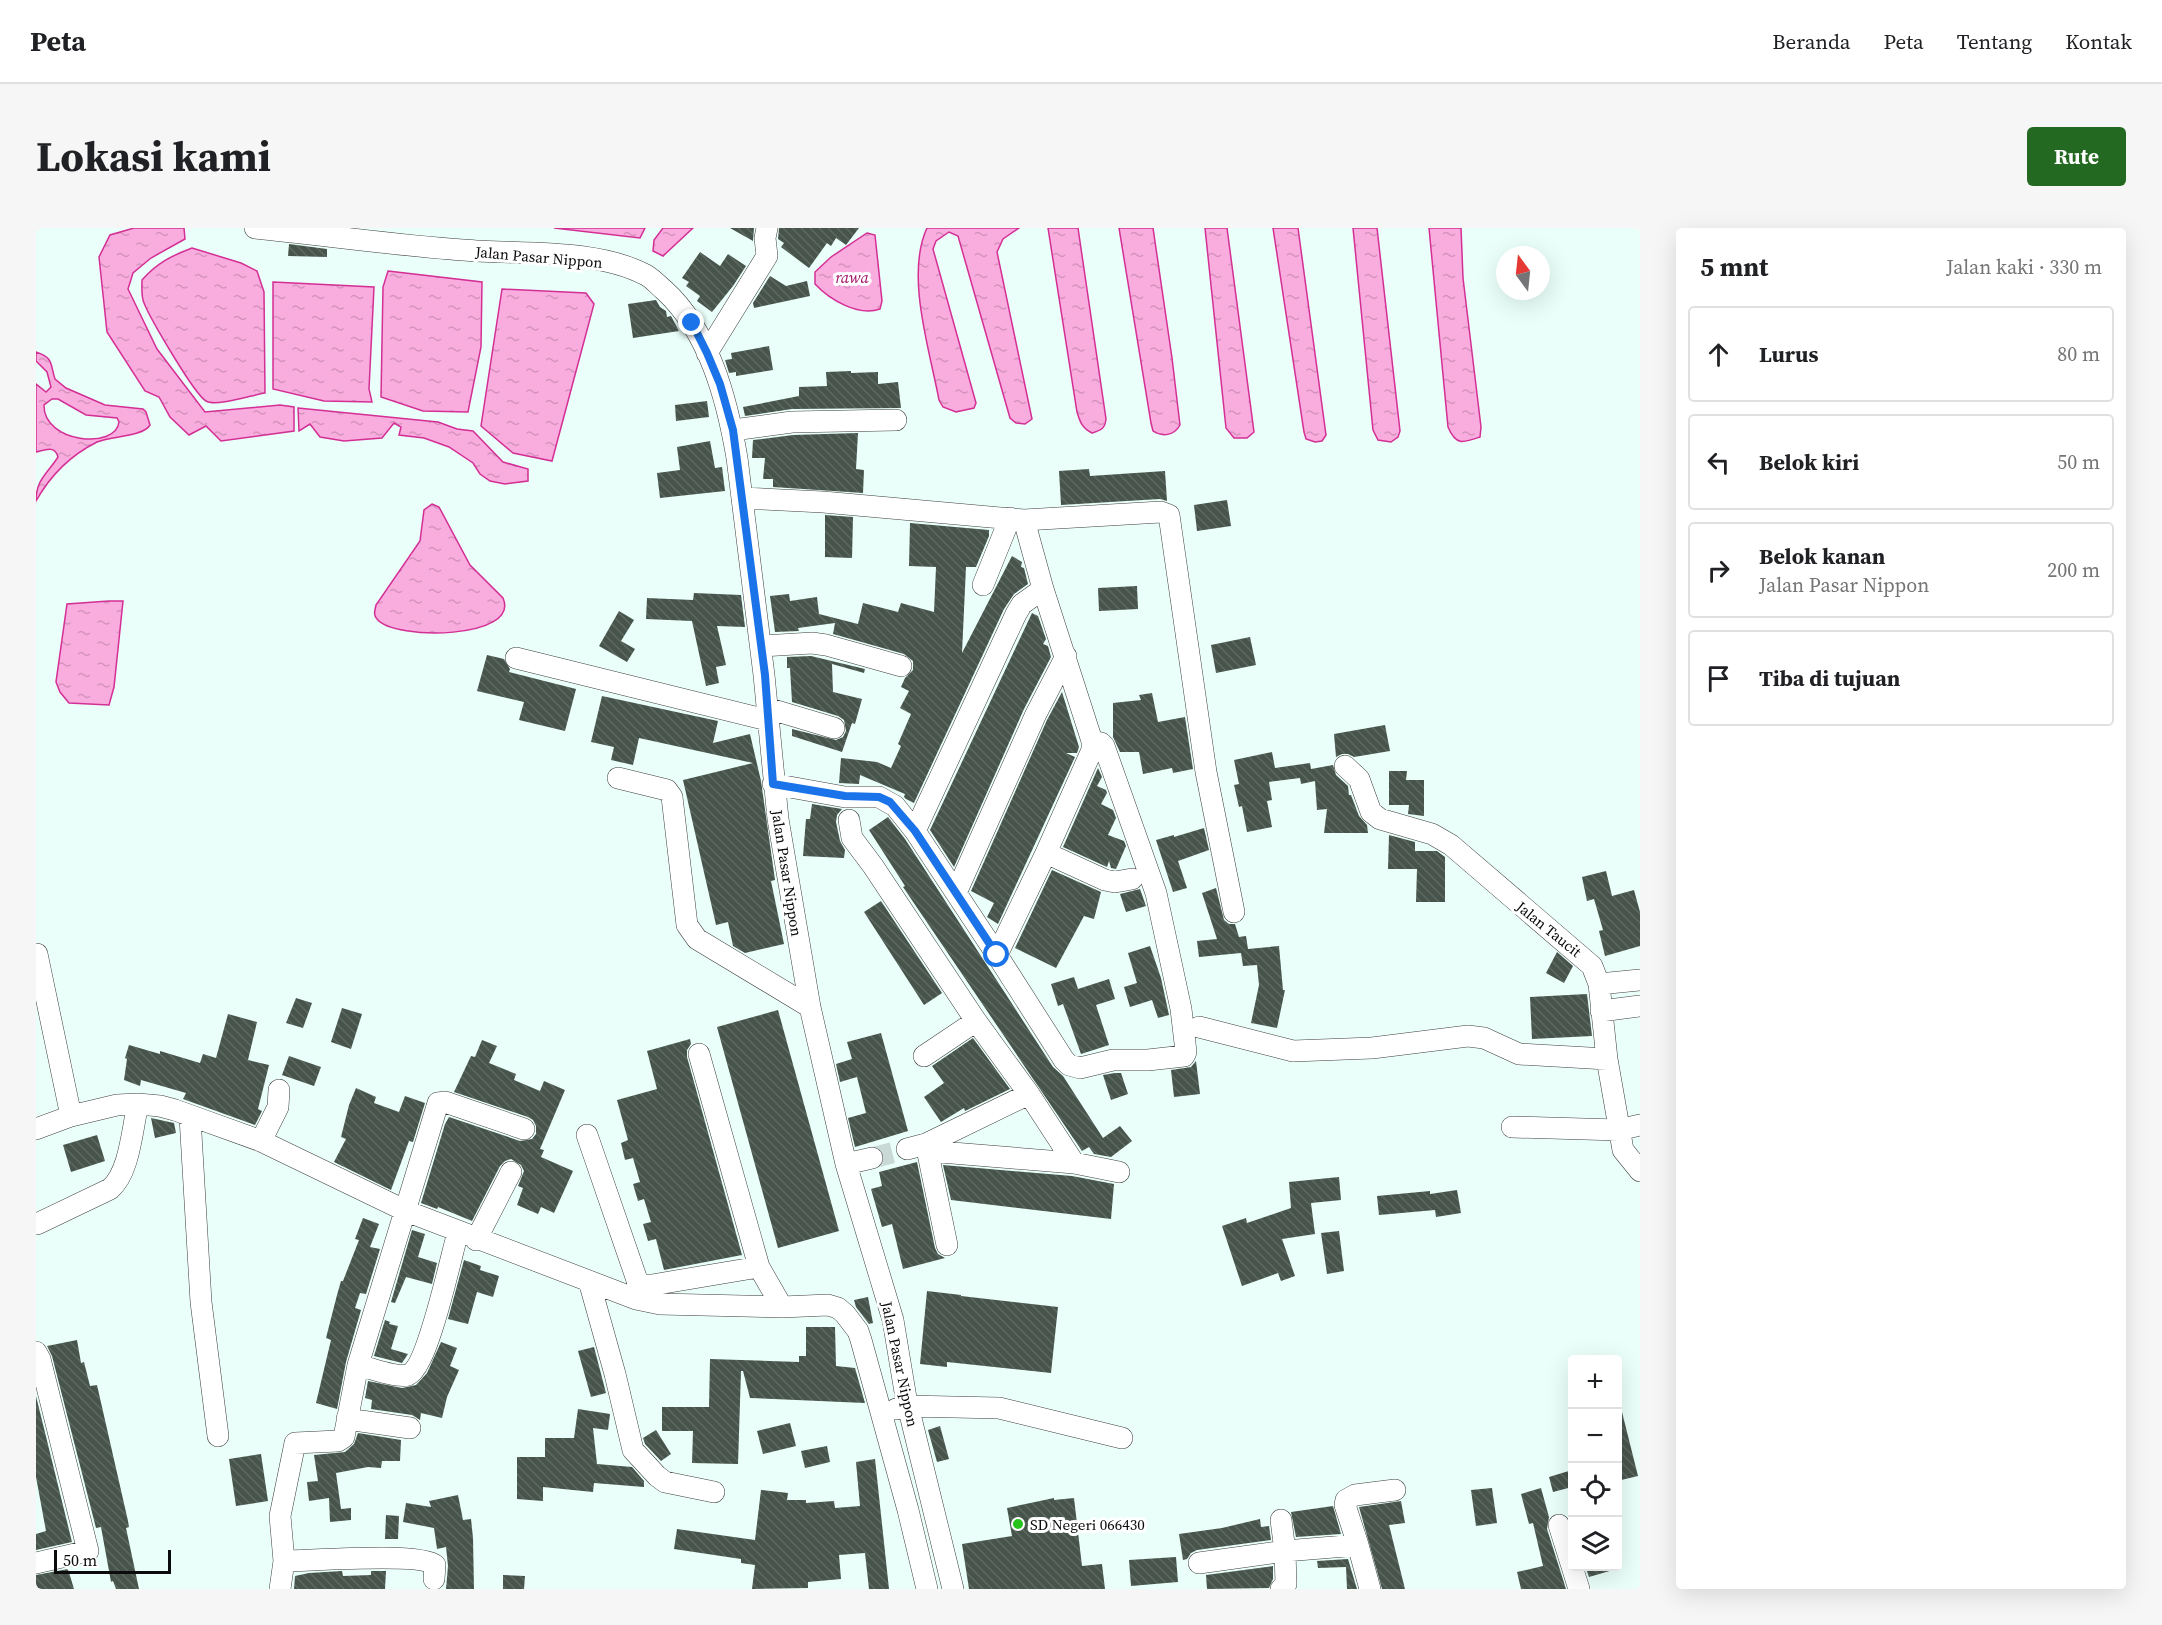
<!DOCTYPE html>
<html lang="id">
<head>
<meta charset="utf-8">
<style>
	body { margin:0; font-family:"Source Serif 4",serif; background:#f6f6f6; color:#202124 }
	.controls { position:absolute; right:18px; bottom:18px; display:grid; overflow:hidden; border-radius:6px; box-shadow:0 6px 24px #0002 }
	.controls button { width:54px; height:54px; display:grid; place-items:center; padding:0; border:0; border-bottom:2px solid #e0e0e0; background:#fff; color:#202124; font:30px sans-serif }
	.compass { position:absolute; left:1460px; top:18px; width:54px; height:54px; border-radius:50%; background:#fff; box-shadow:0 6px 24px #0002; rotate:345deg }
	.scale { position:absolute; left:18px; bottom:15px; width:117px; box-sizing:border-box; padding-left:6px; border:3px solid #0b0b0b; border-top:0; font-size:16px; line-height:21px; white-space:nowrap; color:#0b0b0b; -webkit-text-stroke:4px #fff; paint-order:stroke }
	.stop { position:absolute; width:18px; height:18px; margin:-14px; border:4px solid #1a73e8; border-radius:50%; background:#fff }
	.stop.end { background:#1a73e8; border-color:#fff; box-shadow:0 2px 6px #0008 }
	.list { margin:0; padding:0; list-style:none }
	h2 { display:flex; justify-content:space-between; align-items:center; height:78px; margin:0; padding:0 24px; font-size:26px }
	h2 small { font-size:20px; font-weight:400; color:#757577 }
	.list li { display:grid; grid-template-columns:39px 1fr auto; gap:18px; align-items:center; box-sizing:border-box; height:96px; margin:0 12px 12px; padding:0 12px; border:2px solid #e0e0e0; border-radius:6px }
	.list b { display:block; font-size:22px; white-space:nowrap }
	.list p { margin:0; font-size:20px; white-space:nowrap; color:#757577 }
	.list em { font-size:20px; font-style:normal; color:#757577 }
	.icon { flex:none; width:33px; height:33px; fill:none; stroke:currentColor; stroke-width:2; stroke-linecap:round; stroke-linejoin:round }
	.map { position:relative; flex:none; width:1604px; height:1361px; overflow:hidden; border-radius:6px }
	header { display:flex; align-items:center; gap:36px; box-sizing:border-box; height:84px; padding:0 30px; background:#fff; border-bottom:2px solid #e0e0e0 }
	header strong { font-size:28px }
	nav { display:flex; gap:33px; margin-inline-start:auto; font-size:21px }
	.intro { display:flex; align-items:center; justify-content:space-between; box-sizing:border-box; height:144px; padding:0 36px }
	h1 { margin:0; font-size:42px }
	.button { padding:15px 27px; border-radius:6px; background:#246921; color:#fff; font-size:21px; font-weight:700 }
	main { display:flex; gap:36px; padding:0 36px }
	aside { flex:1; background:#fff; border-radius:6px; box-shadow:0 6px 24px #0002 }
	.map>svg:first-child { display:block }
	.water { fill:url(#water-ripples); stroke:#d42f95; stroke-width:1.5; fill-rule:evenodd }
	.building { fill:url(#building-back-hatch) }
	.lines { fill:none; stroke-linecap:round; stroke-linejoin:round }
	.minor-tunnel { stroke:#c9dad6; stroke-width:21; stroke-dasharray:21 10; stroke-linecap:butt }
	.minor-casing { stroke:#3e3e3e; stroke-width:22 }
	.minor { stroke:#fff; stroke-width:21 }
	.route { stroke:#1a73e8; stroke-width:8 }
	.poi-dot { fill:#28c21d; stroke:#fff; stroke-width:2 }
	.labels { text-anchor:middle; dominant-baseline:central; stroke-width:6; stroke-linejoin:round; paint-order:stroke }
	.street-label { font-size:15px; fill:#0b0b0b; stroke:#fff }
	.poi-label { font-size:15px; fill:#0b0b0b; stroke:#fff; text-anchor:start }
	.water-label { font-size:16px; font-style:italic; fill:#a20f65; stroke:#fff }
</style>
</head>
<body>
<header>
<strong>Peta</strong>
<nav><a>Beranda</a><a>Peta</a><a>Tentang</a><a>Kontak</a></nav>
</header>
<div class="intro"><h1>Lokasi kami</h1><a class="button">Rute</a></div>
<main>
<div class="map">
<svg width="1604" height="1361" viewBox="0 0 1604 1361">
	<defs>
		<pattern id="water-ripples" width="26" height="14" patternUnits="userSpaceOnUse" patternTransform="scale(1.5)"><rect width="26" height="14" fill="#f9acde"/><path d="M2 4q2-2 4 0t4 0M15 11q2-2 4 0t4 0" fill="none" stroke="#d493bd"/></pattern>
		<pattern id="building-back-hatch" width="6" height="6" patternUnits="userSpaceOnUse" patternTransform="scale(1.5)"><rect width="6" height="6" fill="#47544c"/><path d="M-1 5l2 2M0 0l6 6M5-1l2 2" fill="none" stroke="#5d6861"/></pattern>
	</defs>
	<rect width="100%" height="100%" fill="#eafffa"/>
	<path class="water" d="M98 0H148L149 11 115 30 97 45 92 61 121 121 169 184 244 177 258 179V203L185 213 170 198 153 207 134 189 123 169 109 163 71 104 63 29 74 7Z
		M518 0H609L604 10Z
		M627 0H657L627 28 617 23 618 12Z
		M891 0H983L967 11 961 24 996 191 989 196 980 195 974 190 922 8 913 4 900 13 897 21 940 175 938 180 920 184 907 179 903 172C894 123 869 47 891 0Z
		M1012 0H1042L1070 191C1069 201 1065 202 1056 205 1046 200 1044 194 1041 184Z
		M1083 0H1117L1136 130 1144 197C1138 208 1126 209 1117 203L1115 195Z
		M1169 0H1191L1218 204 1211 210H1198L1190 200Z
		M1237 0H1262L1290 207 1286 213 1279 214 1270 211 1268 204Z
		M1317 0H1341L1364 203 1362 209 1355 214 1342 212 1337 202Z
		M1393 0H1425L1427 50 1445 199 1444 209C1427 215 1420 218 1412 199Z
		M831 5 839 7 846 73 844 81C822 89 793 71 779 56V44L795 29Z
		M156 20 205 35 221 43 228 64 229 165C216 167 180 179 170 173 158 166 114 90 108 75 105 68 106 59 106 52 121 35 135 28 156 20Z
		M352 43 446 54 445 119 432 184 387 183 345 169 347 59Z
		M237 54 338 59 333 161 336 174 288 173 237 161Z
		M466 61 550 65 558 76 516 233 477 225 445 198Z
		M0 124C18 130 14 136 19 151L30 160 69 177 107 181 110 184 114 197C107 209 74 208 61 214 35 227 14 248 0 273 0 251 12 245 22 229 19 217 9 222 0 224V156L10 164 15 159 11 144 0 133ZM16 171H22L50 187 81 190 83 194C80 222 7 215 8 177Z
		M262 180 402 194 421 201 437 203 467 234 492 241V253L469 256 454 253 444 246 437 235 413 219 388 210 363 207 365 199 358 195 346 210 308 213 284 209 274 196 263 203Z
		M396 276 403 279 434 337 467 370C485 411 358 413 341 391 337 387 339 382 340 377L384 313 388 282Z
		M73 373H87L78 459 73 477 33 475 24 464 20 454 31 376Z"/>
	<path class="building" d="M694 0H718L717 13Z
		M743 0H823L810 17 800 10 795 18 791 15 773 40 745 19 748 15 742 11Z
		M253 16 291 21V29L252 28Z
		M664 24 684 38 692 26 710 38 697 58 676 84 661 73 664 68 650 58 653 54 646 50Z
		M734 48 750 58 771 53 774 68 718 80 717 75Z
		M620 72 624 79 630 83 631 89 635 88 643 103 597 110 592 76Z
		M733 118 737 142 700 148V144L693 145 689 132 696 131 695 125Z
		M815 143V145L842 144V156L862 154 865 180 756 181 709 188 707 179 763 168V159L791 158 790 144Z
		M671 173 673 189 640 193 639 177Z
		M822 205 820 241 828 242 827 265 737 259V251H727L729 230H716L717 212 757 207Z
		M674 213 679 240 686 239 689 263 624 270 621 245 644 242 641 219Z
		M1053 241 1054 248 1129 243 1131 273 1124 271 1025 277 1023 243Z
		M1191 272 1195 298 1161 303 1158 277Z
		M789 287 817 289 816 330 789 329Z
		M874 295 953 302V308L940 339H930L926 425 976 328 986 334 985 339 988 340 992 356 978 366 968 381 878 575 870 571 868 569 869 566 824 547 823 556 803 555 805 530 841 534 855 540 865 518 862 516 875 486 864 480 873 463 865 459 869 450 877 442V433L868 426 797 406 799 395 762 400 763 403 739 404 734 368 753 366 754 373 781 369 783 386 822 396 827 375 862 384 865 375 898 384 900 339 873 338Z
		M1101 358 1102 381 1063 383 1062 360Z
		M658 365 705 367 709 399 681 398 690 437 680 439 683 455 670 458 656 393 610 391 611 370 657 372Z
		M583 383 598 392 585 413 599 421 591 434 563 418Z
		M996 385 1002 388 1010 411 1007 416 1012 418 1015 429 988 481 918 639 894 602Z
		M1214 409 1220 437 1180 445 1175 417Z
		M451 427 468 431 474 441 473 444 540 461 529 503 483 492 488 474 441 463Z
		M775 428 829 441 828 445 796 436 797 464 826 471 819 496 816 495 806 524 756 508V501L800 512 807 509 810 503 808 492 802 488 756 474 754 440H751V429Z
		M1026 464 1043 519 1041 525H1030L1039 529 962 696 951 689 958 675 935 663 1011 492Z
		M1116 465 1122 494 1149 489 1157 541 1137 545 1136 540 1107 546 1103 524H1084L1077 509V475L1105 472 1103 467Z
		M566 468 682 493 677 515 714 506 725 553 739 652 735 653 748 716 709 725 697 718 692 694 680 697 647 552 717 535 603 510 597 537 575 532 578 519 555 514Z
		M1349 497 1354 523 1318 529 1312 526H1306L1300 529 1298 506Z
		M1236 524 1239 540 1274 535 1275 541 1297 537 1300 547 1312 558 1313 567H1315L1323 588 1331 597 1332 605H1288L1291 581 1281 582 1279 553 1265 556 1264 550 1233 554 1236 572 1231 573 1236 599 1211 604 1206 578 1203 579 1198 557 1203 556 1198 532Z
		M1062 540 1066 549 1061 558 1070 562 1071 565 1065 576 1077 582 1080 590 1072 607 1088 613 1090 618 1080 641 1075 640 1073 633 1071 639 1027 619Z
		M1353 543H1371L1370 552H1388V588L1372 586 1373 577H1353Z
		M776 576 806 581 801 587 800 594 804 613 809 622 808 630 767 628 770 591H774Z
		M852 589 869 611 1017 839 1027 848 1067 910 1084 898 1096 913 1075 929 1058 926 1053 919 1046 923 867 659 869 658 833 602Z
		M1168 600 1173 622 1142 633 1151 660 1137 664 1120 612 1138 607V609Z
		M1353 607 1379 614V623H1401L1409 629V674H1380L1381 641H1352Z
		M1016 642 1065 664 1058 691 1048 688 1020 740 979 720Z
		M1570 643 1576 668 1598 662 1604 684V718L1569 728 1563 703 1567 702 1558 671 1551 673 1546 649Z
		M1180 660 1188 692 1193 696H1199L1203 709 1210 708 1212 721 1243 718 1247 762H1249L1241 800 1215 795 1223 757 1221 737 1207 738 1205 725 1163 729 1161 713 1181 711 1166 665Z
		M1104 661 1110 678 1090 684 1084 666Z
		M845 673 906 765 888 777 828 684Z
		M1114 718 1125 750 1133 787 1122 790 1116 772 1094 779 1088 759 1101 755 1092 725Z
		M1521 724 1537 738 1528 755 1510 745Z
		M1038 749 1042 761 1073 751 1079 771 1060 777 1073 817 1045 826 1027 776 1022 778 1015 756Z
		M1551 766 1556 808 1496 811 1494 769Z
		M260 770 276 775 267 800 250 795Z
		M306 780 326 786 315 821 295 814Z
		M742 782 803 1003 742 1020 681 799Z
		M192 786 221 794 212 832 233 837 222 881 226 883 219 897 147 871 150 865 105 852 104 858 88 852 91 831 89 830 93 817 124 826V823L164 835 167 826 180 830Z
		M845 805 872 903 819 919 812 890 830 885 821 849 804 854 800 836 816 831 811 814Z
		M937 810 974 861 929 883 928 880 905 894 888 869 908 855 896 838Z
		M654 811 655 816 651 822V829L706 1027 628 1042 620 1011 612 1013 607 996 615 994 608 971 602 973 597 956 604 954 597 930 589 932 585 915 592 912 581 872 621 861 611 823Z
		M446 812 461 818 453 835 480 846 478 852 504 863 508 853 529 862 504 921 508 922 505 929 537 943 518 985 505 979 502 986 481 977 487 960 482 958 488 943 485 937 475 931 469 933 464 938 436 993 402 979 401 981 385 975 409 896 413 889 484 913 496 911 500 906V898L497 892 492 889 418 864 435 828 439 829Z
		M253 828 285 839 278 858 246 847Z
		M1160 833 1164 866 1138 869 1135 842 1155 839Z
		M1079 845H1085L1092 866 1075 872 1067 847Z
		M320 860 340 869 338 875 363 884 369 868 389 875 377 914 373 913 355 962 298 934 310 911 305 909 313 877Z
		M115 890 138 895 140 905 119 910Z
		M61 907 69 933 35 944 27 917Z
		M881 934 899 1020 902 1026 909 1030 867 1041 856 996 846 999 835 961 846 958 843 944Z
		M907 937 1036 948 1078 956 1075 991 915 972Z
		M1303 949 1305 972 1275 975 1279 1006 1246 1011 1259 1048 1245 1053 1242 1045 1206 1058 1186 998 1210 990 1211 995 1255 980 1253 954Z
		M1421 962 1425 985 1400 989 1399 982 1343 987 1341 968 1394 963V966Z
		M327 990 343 996 334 1019 344 1021 330 1066 324 1065 319 1080 325 1082 310 1134 301 1181 280 1175 295 1112 290 1110 301 1067 305 1053H307L323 1012 319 1011Z
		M376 1002 389 1006 382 1029 401 1035 396 1056 370 1049 359 1075 355 1074Z
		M1303 1003 1308 1043 1291 1046 1285 1005Z
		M428 1032 445 1038 444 1042 463 1048 457 1069 441 1064 432 1096 412 1091Z
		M891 1063 925 1067V1068L1022 1079 1015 1145 911 1134V1139L884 1136Z
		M832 1069 837 1095 833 1096 820 1079 818 1072Z
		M349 1092 354 1094 353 1096 362 1098 355 1121 372 1126 366 1135 338 1128Z
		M770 1099H799L800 1138 819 1140 829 1175 714 1170 707 1143H705L702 1236 656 1235 657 1203H626V1179H673L674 1131 763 1134V1128H770Z
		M41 1112 45 1135 48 1134 54 1158 61 1157 92 1293 93 1299 90 1300 103 1361H80L77 1353 75 1354 65 1299 60 1300 16 1128 11 1118Z
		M405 1114 421 1120 414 1138 423 1142 411 1169 406 1190 385 1185 384 1192 376 1187 335 1181 336 1172 329 1170 332 1153 366 1160 380 1157 391 1145Z
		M558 1119 570 1165 555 1169 542 1123Z
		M0 1168 36 1314 0 1322V1306L10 1303 0 1249Z
		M542 1181 574 1186 572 1202 557 1200 561 1236 596 1239 608 1253V1259L558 1255 557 1264 507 1259V1273L481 1271V1229H509V1210H538Z
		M1581 1184H1586L1602 1248 1581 1253Z
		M754 1195 760 1218 727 1226 721 1203Z
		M904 1198 913 1231 901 1234 892 1202Z
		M620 1202 635 1226 625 1233 609 1216 607 1210Z
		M322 1205 365 1212 364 1233H346L345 1240 332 1239 300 1245 305 1281 315 1280V1292L294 1294 293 1270 273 1273 271 1254 282 1253 278 1227 309 1224 318 1216Z
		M791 1218 794 1234 769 1240 765 1223Z
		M225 1226 232 1273 200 1278 193 1231Z
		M839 1231 853 1361H833L829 1325 803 1327 805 1351 772 1354V1360L716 1361 719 1337 705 1335V1331L638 1321 641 1301 719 1312 725 1262 752 1265 751 1272H770V1275L798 1273 799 1280 824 1278 820 1234Z
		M1536 1242V1259L1517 1264 1513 1249Z
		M1456 1260 1461 1295 1440 1298 1435 1262Z
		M1505 1260 1513 1289 1511 1301 1530 1361H1485L1481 1344 1507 1338 1497 1295 1493 1296 1485 1266Z
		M422 1267 427 1292 435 1291 437 1310 438 1361H410L412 1338 410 1319 401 1321 398 1300 367 1294 370 1275 395 1279 393 1273Z
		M1018 1270V1272L1038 1270 1046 1338 1066 1336 1069 1361H933L926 1316 976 1308 971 1280Z
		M1365 1273 1369 1295 1353 1297 1369 1361H1346L1323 1279Z
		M1297 1278 1305 1306 1260 1309 1255 1284Z
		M350 1287 363 1288 362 1311H349Z
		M1224 1291 1225 1299 1233 1298 1235 1312 1161 1322 1155 1325 1151 1331 1147 1332 1143 1306 1186 1300Z
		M1140 1329 1142 1354 1095 1358 1093 1332Z
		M1312 1331 1321 1361H1311L1310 1339 1282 1340 1281 1333Z
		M1237 1338V1351L1233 1360 1171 1361 1170 1347Z
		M1549 1338H1576L1577 1342 1553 1349Z
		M32 1341 38 1361H0V1347Z
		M306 1343 307 1348 335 1347V1343H350L349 1361H258L259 1348 273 1345Z
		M467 1347 489 1348 488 1361H467Z"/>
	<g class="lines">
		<path class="minor-tunnel" d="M836 930 871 921"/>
		<g class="minor-casing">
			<path id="minor" d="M219 0C288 7 357 17 427 22 484 27 559 20 610 47 617 51 622 57 628 62 673 103 691 171 701 230L728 447 742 591 774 779 810 936 857 1092 870 1170 917 1361
				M671 125 731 28 729 10 731 0
				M697 202 756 194 860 192
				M707 270 787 274 988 292 1125 284 1133 287 1170 544 1198 684
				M947 357 974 290
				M725 418 776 415 790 417 865 438
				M480 430 731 492
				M731 480 798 500
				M1309 538 1323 551 1335 584 1344 591 1396 606 1415 617 1556 738 1563 756 1571 831 1587 922 1604 943
				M582 550 631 562 636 569 651 697 661 711 774 779
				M737 556 809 569H843L859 578 879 603 961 727 1028 832 1033 837 1044 840 1077 832H1112L1148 828 1150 824 1145 781 1120 665 1068 518 1065 515 1056 513
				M813 592 816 610 837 638 940 793 993 866 890 916 871 921
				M879 603 980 386 986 376 1007 361
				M1010 625 1069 652 1079 654 1096 651
				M920 665 1000 486 1030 428
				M1 726 35 888
				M961 727 1010 625 1056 522V513L1007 361 988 292
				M1563 756 1604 752
				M1565 783 1604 778
				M1163 799 1257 823 1336 820 1432 808 1448 810 1483 826 1571 831
				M663 826 723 1039 746 1079
				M888 828 940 793
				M993 866 1038 935
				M154 889 165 1074 182 1208
				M1476 899 1583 902 1604 897
				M0 901 35 888 81 877 102 876 124 878 139 882 225 913 370 983 600 1071 624 1076 746 1079 792 1077 802 1080 809 1086 822 1103 825 1112 872 1282 891 1361
				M551 907 602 1055 606 1057H616L723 1039
				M225 913 242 879 243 862
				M890 916 911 1017
				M892 923 1038 935 1083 944
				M810 936 836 930
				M1 996 74 961C94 944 96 901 102 876
				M440 1012 475 944
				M553 1053 579 1146 597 1222 621 1248 629 1254 678 1264
				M0 1124 4 1131 52 1323 0 1335
				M322 1137C333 1140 361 1150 372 1147 392 1139 415 1028 422 1004
				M860 1181 872 1178 963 1180 1086 1210
				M311 1191 374 1200
				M1523 1297 1543 1361
				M1322 1317 1309 1277 1310 1272 1319 1267 1359 1262
				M248 1333C273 1333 384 1324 399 1337L398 1351
				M1163 1335 1249 1323 1245 1292
				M244 1361 248 1333 244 1288 259 1215 302 1213 308 1209 322 1137 402 875 409 874 488 901
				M1245 1361 1250 1356 1249 1323 1322 1317 1334 1361"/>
		</g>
		<use href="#minor" class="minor"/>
	</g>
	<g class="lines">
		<path class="route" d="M656 95 671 125 684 156 697 202 729 447 737 556 809 568 843 569 854 574 879 603 961 727"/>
	</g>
	<circle class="poi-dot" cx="982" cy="1296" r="6"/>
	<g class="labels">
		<g class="street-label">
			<text transform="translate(503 29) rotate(5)">Jalan Pasar Nippon</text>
			<text transform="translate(751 645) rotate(81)">Jalan Pasar Nippon</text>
			<text transform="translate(1513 701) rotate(39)">Jalan Taucit</text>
			<text transform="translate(864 1136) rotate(78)">Jalan Pasar Nippon</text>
		</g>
		<g class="poi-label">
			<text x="994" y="1296">SD Negeri 066430</text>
		</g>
		<g class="water-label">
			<text x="816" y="49">rawa</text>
		</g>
	</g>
</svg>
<div class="controls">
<button>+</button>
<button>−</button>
<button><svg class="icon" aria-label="locate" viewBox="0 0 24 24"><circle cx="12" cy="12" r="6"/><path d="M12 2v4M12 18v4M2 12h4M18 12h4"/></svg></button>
<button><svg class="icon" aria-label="layers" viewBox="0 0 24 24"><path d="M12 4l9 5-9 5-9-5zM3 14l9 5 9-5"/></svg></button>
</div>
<svg class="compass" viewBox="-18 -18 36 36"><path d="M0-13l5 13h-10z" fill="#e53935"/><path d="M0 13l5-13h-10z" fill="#757577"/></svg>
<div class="scale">50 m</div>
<div class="stop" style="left:961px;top:727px"></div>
<div class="stop end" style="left:656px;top:95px"></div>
</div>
<aside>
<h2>5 mnt<small>Jalan kaki · 330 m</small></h2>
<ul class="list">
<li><svg class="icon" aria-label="ahead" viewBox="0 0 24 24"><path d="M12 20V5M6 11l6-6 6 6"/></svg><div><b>Lurus</b></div><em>80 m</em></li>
<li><svg class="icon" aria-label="left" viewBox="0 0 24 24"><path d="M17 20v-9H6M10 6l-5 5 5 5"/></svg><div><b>Belok kiri</b></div><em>50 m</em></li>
<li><svg class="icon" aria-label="right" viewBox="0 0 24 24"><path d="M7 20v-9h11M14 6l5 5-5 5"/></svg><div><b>Belok kanan</b><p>Jalan Pasar Nippon</p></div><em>200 m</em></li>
<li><svg class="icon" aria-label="arrive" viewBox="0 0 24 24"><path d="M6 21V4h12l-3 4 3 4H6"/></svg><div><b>Tiba di tujuan</b></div></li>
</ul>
</aside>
</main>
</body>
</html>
